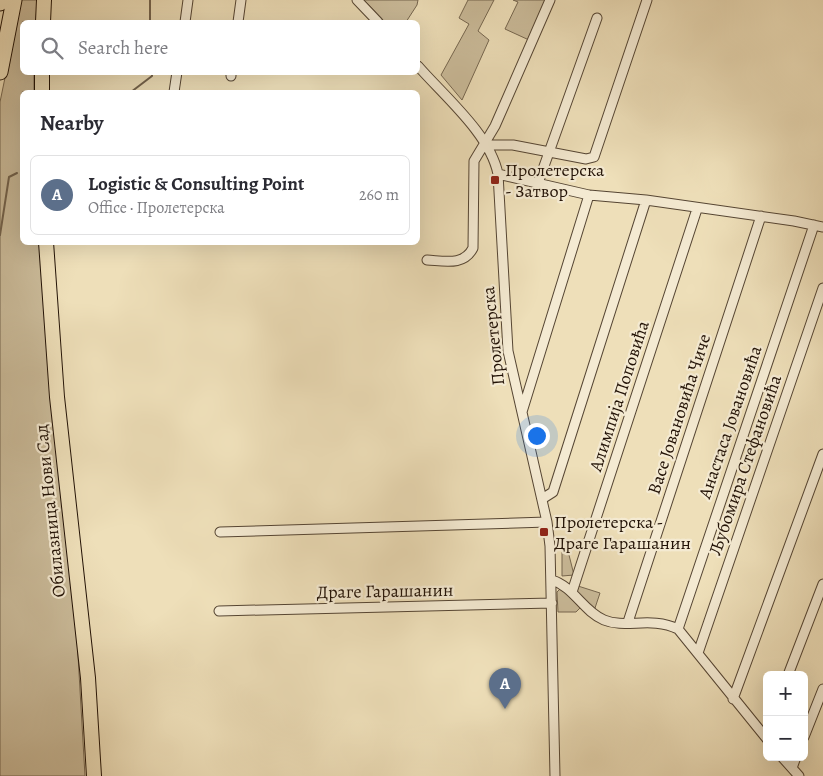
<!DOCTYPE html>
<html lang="en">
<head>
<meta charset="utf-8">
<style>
	body { margin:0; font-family:Alegreya,serif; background:#f7f7f7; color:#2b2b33 }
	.controls { position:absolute; right:15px; bottom:15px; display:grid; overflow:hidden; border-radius:8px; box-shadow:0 5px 20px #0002 }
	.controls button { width:45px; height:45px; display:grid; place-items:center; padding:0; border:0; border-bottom:1px solid #e1e1e2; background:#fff; color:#2b2b33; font:25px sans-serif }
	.you { position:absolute; left:536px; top:435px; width:18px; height:18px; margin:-12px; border:4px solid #fff; border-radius:50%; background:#1a73e8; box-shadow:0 0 0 8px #1a73e833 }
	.badge { display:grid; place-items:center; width:32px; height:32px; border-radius:50%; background:#db2777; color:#fff; font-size:16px; font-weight:700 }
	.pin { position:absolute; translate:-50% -41px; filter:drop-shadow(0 1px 2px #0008) }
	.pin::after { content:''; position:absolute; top:26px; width:18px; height:15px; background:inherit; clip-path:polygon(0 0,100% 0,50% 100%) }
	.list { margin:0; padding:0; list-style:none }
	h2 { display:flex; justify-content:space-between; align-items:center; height:65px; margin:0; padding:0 20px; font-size:21px }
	h2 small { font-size:16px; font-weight:400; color:#7c7c81 }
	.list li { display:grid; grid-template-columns:32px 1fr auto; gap:15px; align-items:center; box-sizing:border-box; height:80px; margin:0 10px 10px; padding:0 10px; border:1px solid #e1e1e2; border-radius:8px }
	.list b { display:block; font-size:19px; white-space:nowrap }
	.list p { margin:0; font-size:16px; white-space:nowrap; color:#7c7c81 }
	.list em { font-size:16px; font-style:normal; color:#7c7c81 }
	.icon { flex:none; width:28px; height:28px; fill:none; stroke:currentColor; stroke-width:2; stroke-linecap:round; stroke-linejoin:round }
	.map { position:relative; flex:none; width:823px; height:776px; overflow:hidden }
	.search { position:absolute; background:#fff; box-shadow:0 5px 20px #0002; left:20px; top:20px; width:400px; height:55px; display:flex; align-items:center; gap:12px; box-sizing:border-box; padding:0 18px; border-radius:8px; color:#7c7c81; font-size:19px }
	.panel { position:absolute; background:#fff; box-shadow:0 5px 20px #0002; left:20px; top:90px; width:400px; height:155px; border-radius:8px }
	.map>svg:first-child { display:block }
	.green { fill:#cbbc9b; stroke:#766750 }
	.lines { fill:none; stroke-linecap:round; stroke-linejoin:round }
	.stream { stroke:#73634d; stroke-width:2 }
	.minor-casing { stroke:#554533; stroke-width:11 }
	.primary-casing { stroke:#221206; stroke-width:16 }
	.motorway-casing { stroke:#221206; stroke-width:17 }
	.minor { stroke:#f4ead2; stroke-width:9 }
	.primary { stroke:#eedfb9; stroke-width:14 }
	.motorway { stroke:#eedfb9; stroke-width:15 }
	.poi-dot { fill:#8f2418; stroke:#f4ead2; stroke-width:2 }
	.labels { text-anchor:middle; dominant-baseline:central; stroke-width:4.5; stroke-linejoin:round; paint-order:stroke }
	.poi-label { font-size:18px; fill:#221206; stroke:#f4ead2; text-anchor:start }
	.street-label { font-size:18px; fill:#221206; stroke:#f4ead2 }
</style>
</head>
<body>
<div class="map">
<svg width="823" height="776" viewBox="0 0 823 776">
	<rect width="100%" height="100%" fill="#eedfb9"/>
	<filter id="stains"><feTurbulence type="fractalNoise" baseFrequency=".004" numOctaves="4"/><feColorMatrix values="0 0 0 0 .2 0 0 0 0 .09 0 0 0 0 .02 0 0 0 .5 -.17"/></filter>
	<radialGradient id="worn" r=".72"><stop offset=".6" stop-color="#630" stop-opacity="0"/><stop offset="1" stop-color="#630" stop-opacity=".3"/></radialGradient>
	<path class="green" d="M21 0H37L36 22H22V72L34 73V92H22V242L40 243 76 621 85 776H0V102Z
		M364 0H418L417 5 406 22H385Z
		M468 0H494L478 31 489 40 462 100 441 75 469 24 459 18Z
		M513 0H546L529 40 505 29 518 2Z
		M568 551 574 575 562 576V552Z
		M578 586 600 593 594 611 577 594Z
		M561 588 580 608 576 612H558L557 592Z"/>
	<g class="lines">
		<path class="stream" d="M150 0V22
			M131 92 152 76V72
			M0 235 9 177 17 173"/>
		<g class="minor-casing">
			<path id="minor" d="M357 0 378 22
				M185 22 188 0
				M238 22 241 0
				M418 66C444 96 490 134 498 174L508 351 547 522 550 546 555 776
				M231 76V72
				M174 92 177 72
				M485 145H513L586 159 594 157 647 0
				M498 174 589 195 646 200 794 221 823 227
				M538 183 597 18
				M427 260C445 261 464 266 473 248L474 161 495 126 550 0
				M522 412 589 195
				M542 499 553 492 646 200
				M220 532 547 522
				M552 580C574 587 583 611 604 620 626 629 651 616 678 629L767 739
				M572 592 697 209
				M219 611 552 603
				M628 622 761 216
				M678 629 814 225
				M698 653 823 288
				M788 675 823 584
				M733 699 823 454
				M804 737 823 689
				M782 757 799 776
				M792 768 796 757"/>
		</g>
		<g class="primary-casing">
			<path id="primary" d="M43 22 44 0
				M42 92V72
				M46 242 57 397 88 678 94 776"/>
		</g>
		<g class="motorway-casing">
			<path id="motorway" d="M0 3 1 0
				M0 72 14 0"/>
		</g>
		<use href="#minor" class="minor"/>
		<use href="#primary" class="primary"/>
		<use href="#motorway" class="motorway"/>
	</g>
	<g class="poi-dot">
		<rect x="490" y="175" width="10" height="10" rx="2.5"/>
		<rect x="539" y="527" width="10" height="10" rx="2.5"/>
	</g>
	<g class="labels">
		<g class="poi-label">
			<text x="505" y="170">Пролетерска<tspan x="505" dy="21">- Затвор</tspan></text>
			<text x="554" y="522">Пролетерска -<tspan x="554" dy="21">Драге Гарашанин</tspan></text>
		</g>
		<g class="street-label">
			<text transform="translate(493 336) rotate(-96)">Пролетерска</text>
			<text transform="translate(619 396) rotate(-72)">Алимпија Поповића</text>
			<text transform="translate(679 414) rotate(-72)">Васе Јовановића Чиче</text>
			<text transform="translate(730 422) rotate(-71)">Анастаса Јовановића</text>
			<text transform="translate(745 465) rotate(-71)">Љубомира Стефановића</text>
			<text transform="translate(50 511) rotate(-96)">Обилазница Нови Сад</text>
			<text transform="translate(385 591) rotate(-1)">Драге Гарашанин</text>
		</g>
	</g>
	<rect width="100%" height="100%" filter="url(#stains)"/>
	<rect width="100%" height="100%" fill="url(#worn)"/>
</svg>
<div class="controls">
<button>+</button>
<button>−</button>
</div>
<div class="you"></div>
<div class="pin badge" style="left:505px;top:709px;background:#5c6f8a">A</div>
<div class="search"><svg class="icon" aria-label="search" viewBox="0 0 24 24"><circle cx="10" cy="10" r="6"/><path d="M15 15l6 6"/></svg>Search here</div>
<section class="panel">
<h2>Nearby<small></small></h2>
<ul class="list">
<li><span class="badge" style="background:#5c6f8a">A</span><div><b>Logistic &amp; Consulting Point</b><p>Office · Пролетерска</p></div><em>260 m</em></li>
</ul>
</section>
</div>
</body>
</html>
